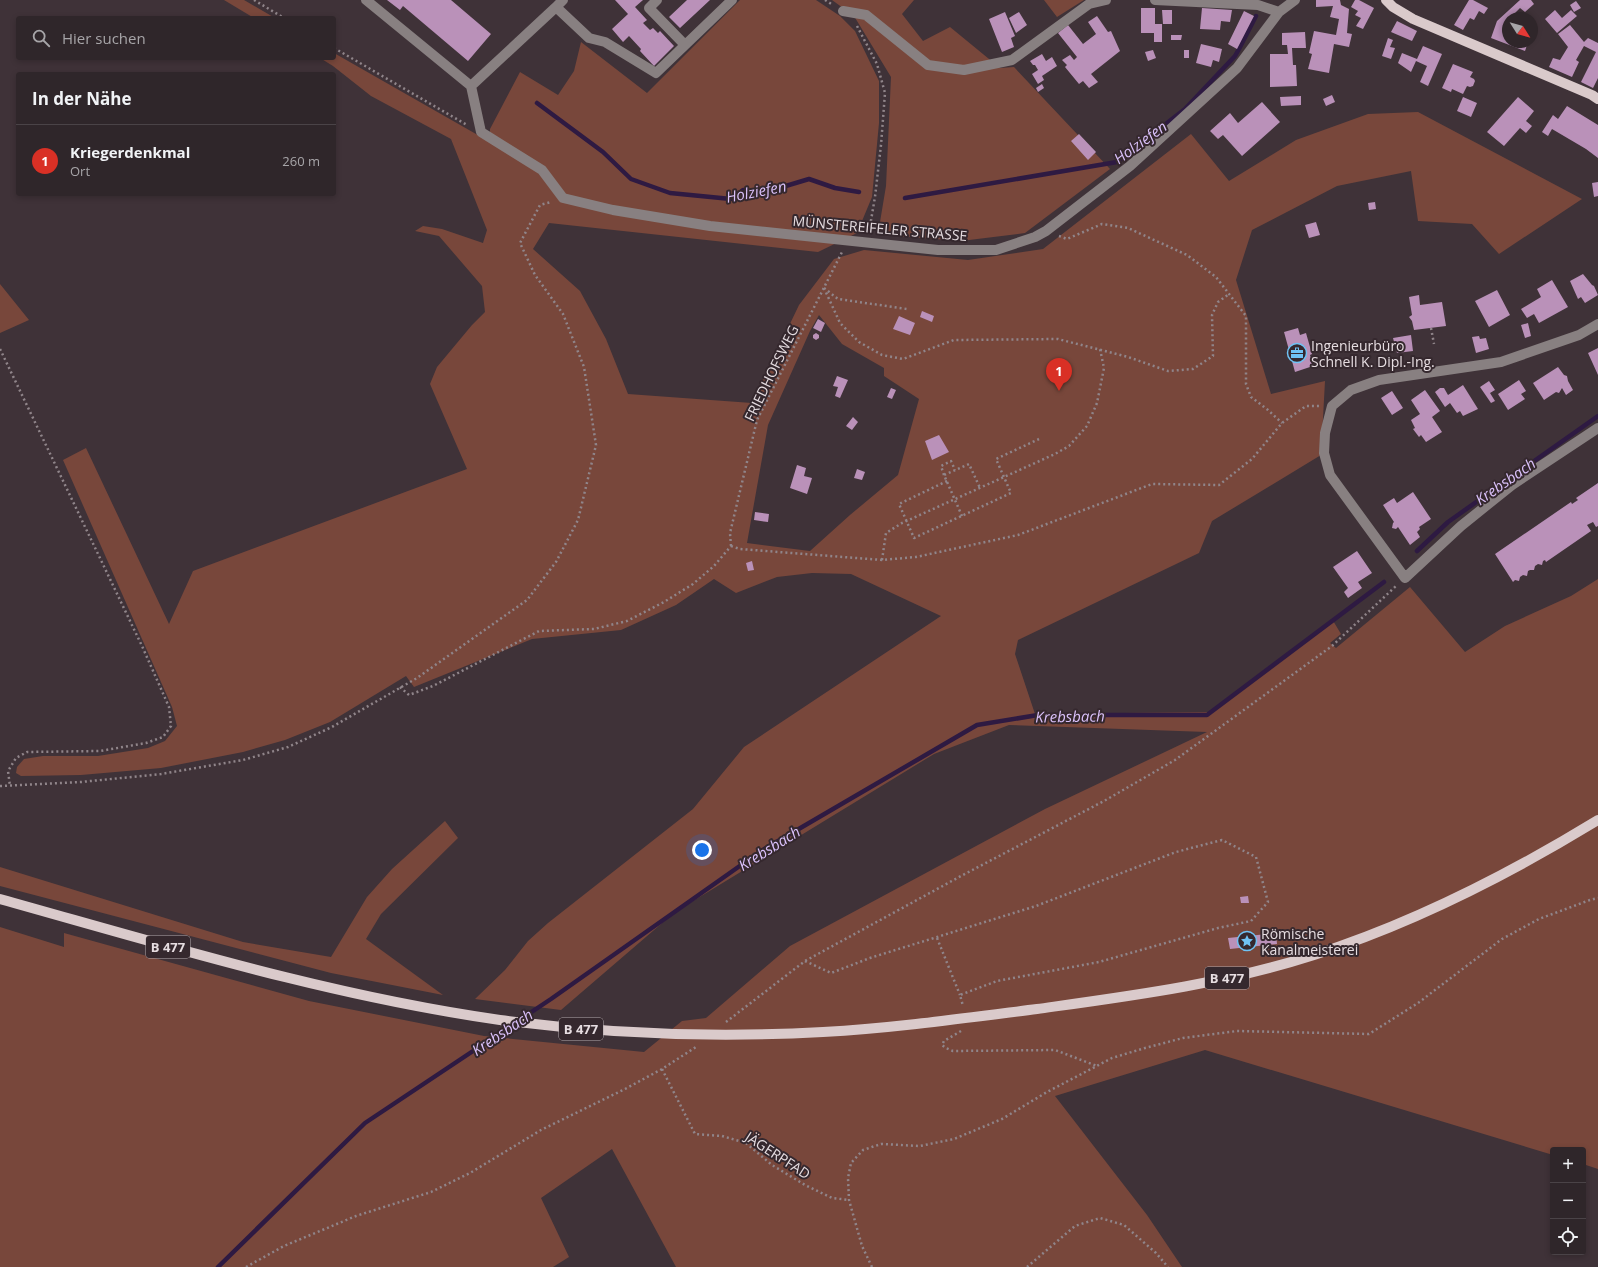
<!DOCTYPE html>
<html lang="de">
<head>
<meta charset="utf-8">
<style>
	body { margin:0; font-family:"Open Sans",sans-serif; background:#3b3236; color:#f1f3f6 }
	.controls { position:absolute; right:12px; bottom:12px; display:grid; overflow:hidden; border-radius:4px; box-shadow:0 2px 6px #0003 }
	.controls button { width:36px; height:36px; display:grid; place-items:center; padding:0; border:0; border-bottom:1px solid #4a4347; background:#2f262a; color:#f1f3f6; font:20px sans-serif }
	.compass { position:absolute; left:1502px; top:12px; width:36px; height:36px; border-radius:50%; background:#2f262a; box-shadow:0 2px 6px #0003; rotate:127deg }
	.you { position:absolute; left:702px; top:850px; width:14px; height:14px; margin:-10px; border:3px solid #fff; border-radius:50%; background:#1a73e8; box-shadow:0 0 0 6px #1a73e833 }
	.badge { display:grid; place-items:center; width:26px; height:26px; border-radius:50%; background:#d93025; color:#fff; font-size:13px; font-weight:700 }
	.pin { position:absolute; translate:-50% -33px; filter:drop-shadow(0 1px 2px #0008) }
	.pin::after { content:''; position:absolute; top:21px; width:14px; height:12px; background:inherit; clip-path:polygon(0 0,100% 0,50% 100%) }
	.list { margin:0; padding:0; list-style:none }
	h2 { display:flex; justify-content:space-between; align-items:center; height:52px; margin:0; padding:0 16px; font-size:17px }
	h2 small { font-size:13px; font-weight:400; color:#a7a5a8 }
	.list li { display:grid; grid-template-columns:26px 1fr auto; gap:12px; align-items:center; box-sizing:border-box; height:72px; padding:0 16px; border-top:1px solid #4a4347 }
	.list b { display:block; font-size:15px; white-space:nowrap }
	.list p { margin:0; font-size:13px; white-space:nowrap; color:#a7a5a8 }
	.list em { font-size:13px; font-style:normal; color:#a7a5a8 }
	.icon { flex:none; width:22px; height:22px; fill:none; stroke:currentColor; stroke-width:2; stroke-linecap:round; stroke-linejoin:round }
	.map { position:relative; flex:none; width:1598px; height:1267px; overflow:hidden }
	.search { position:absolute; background:#2f262a; box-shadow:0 2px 6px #0003; left:16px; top:16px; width:320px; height:44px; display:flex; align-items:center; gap:10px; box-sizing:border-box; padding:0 14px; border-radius:4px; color:#a7a5a8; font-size:15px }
	.panel { position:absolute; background:#2f262a; box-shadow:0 2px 6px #0003; left:16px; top:72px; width:320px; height:124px; border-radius:4px }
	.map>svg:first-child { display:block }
	.green { fill:#78473b; fill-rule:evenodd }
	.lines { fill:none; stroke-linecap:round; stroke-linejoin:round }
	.stream { stroke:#2e1a42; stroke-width:4.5 }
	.building { fill:#ba91b9 }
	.path { stroke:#90858a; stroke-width:2.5; stroke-dasharray:2 3; stroke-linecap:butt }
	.minor { stroke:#888081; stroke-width:10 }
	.major { stroke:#dacacb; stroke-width:10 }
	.labels { text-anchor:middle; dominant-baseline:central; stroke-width:4; stroke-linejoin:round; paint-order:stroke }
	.shield { fill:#35282e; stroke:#b1a7ab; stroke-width:1 }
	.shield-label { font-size:13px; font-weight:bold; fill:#e6dde1 }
	.street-label { font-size:14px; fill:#e6dde1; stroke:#35282e }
	.poi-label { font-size:14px; fill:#e6dde1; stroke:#35282e; text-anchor:start }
	.water-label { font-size:15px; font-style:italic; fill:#dac1fa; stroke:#35282e }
</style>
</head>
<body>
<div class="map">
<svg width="1598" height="1267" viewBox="0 0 1598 1267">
	<rect width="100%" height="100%" fill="#3f3238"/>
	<path class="green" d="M224 0H244L275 18H254Z
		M740 0H816L840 16 855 31 879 81V123L872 197 857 233 818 252 549 223 533 249 580 291 606 339 628 394 752 403 799 305 834 259 864 250 968 260 1043 249 1191 134 1229 181 1296 140 1368 114 1418 112 1582 199 1499 254 1472 224 1418 221 1411 171 1337 186 1252 230 1236 280 1271 394 1325 381 1321 455 1212 521 1199 553 1018 640 1015 654 1035 714 1211 712 1332 619 1341 634 1330 643 1336 648 1410 587 1465 652 1505 626 1571 596 1598 579V1169L1583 1164V1150H1553V1155L1205 1050 1055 1096 1147 1215 1182 1267H676L612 1149 541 1198 569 1257 553 1267H0V927L64 947V933L309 1001 484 1036 644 1052 682 1021 706 1018 790 946 1045 809 1207 732 1009 725 934 754 675 912 561 1010 475 999 505 970 528 941 548 923 693 809 744 747 941 616 851 574 812 573 777 577 736 593 714 579 676 605 621 630 532 639 414 687 406 676 330 722 285 740 243 752 161 768 81 775 21 776 16 773 17 767 24 759 43 756H98L148 748 165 741 177 726 172 707 63 460 86 448 169 624 193 571 467 469 430 384 437 367 472 325 485 312 482 286 439 236 415 231 423 226 442 229 483 243 487 230 451 139 371 96 333 66 320 58H334V53L490 142V129L520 72 558 95 574 71 581 42 647 93ZM819 315 842 344 884 368V376L919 399 898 475 850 515 810 551 747 543 768 425 810 331Z
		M832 0H914L902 14 923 41 950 27 1000 68 1014 67 1110 169 1025 233 961 241 884 235 880 222 886 186 891 77 854 16Z
		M1044 0H1084L1057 17Z
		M0 284 29 320 0 333Z
		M445 821 458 838 381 914 366 939 443 995 331 973 0 886V867L243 942 331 957 367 897 392 869Z"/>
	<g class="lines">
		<path class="stream" d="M537 103 603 152 631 179 670 193 731 199 743 190 759 194 809 179 835 188 859 192
			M905 198 1117 162 1185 109 1235 56 1239 49 1256 16
			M1417 551 1448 522 1598 416
			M218 1267 365 1123 551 999 761 851 977 725 1038 715H1207L1384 582"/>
	</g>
	<path class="building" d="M387 0H451L491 34 468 61 403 6 400 10Z
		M615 0H643L635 7 647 20 643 23 650 30 653 28 658 33 660 31 674 46 654 66 640 51 641 49 629 36 623 42 612 29 628 14Z
		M687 0H710L680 28 669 17Z
		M1316 0H1340L1341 5 1349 9 1347 33 1352 34 1349 47 1334 44 1329 73 1308 69 1312 54 1309 53 1314 31 1336 35 1339 19 1330 17 1333 6 1316 7Z
		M1355 0H1359L1374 8 1363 29 1356 26 1361 18 1355 15 1358 11 1351 7Z
		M1469 0H1473L1488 8 1484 14 1479 11 1474 20 1470 18 1463 30 1454 25Z
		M1520 0H1531L1534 4 1525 12 1520 8 1511 17 1512 18H1508V42H1528L1525 51 1491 38 1497 21Z
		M1576 1 1581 8 1574 12 1570 5Z
		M1141 8H1155V24H1162V42H1154V33H1141Z
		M1202 8 1232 10 1230 22 1221 21 1220 30 1200 29Z
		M1162 10H1172V24H1163Z
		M1555 10 1562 18 1571 10 1577 16 1557 33 1545 19Z
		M1244 11 1254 16 1237 49 1228 44Z
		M1005 12 1015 36 1011 38 1014 47 1002 52 989 19Z
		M1019 12 1027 25 1016 33 1009 18Z
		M1097 16 1108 32 1111 31 1120 51 1091 74 1098 82 1089 88 1083 81 1079 84 1065 67 1067 65 1062 60 1070 55 1074 60 1077 57 1058 33 1068 25 1083 44 1096 34 1088 22Z
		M1397 21 1417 31 1412 41 1391 32Z
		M1570 25 1584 42 1588 38 1598 43V78L1593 88 1581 82 1596 52 1584 46 1576 60 1579 62 1572 77 1549 67 1553 58 1560 60 1568 47 1558 34Z
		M1305 32 1306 48H1292L1293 65H1296L1297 86 1270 87V54H1288L1287 45H1282V33Z
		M1171 35H1182L1181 40H1171Z
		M1388 38 1393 40 1390 47 1395 48 1391 59 1382 56Z
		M1201 44 1222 49 1219 62 1213 60 1211 67 1196 63Z
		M1423 46 1442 54 1428 86 1420 82 1427 66 1416 61 1411 72 1398 63 1402 53 1417 59Z
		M1153 50 1156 58 1148 61 1145 52Z
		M1184 50H1189V58H1184Z
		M1042 54 1046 61 1052 57 1057 66 1042 76 1044 80 1038 84 1032 74 1038 70 1035 65H1033L1030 61Z
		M1453 64 1473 72 1470 77 1474 79 1475 81 1473 86 1470 87 1467 86 1463 94 1452 89 1451 92 1442 88Z
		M1042 84 1044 88 1038 92 1036 88Z
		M1332 95 1335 102 1326 106 1323 99Z
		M1301 96V105L1281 106 1280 97Z
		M1463 97 1477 103 1471 117 1457 111Z
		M1518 97 1534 111 1526 121 1532 126 1526 133 1520 128 1504 146 1487 132Z
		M1262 102 1280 122 1242 156 1223 135 1218 139 1210 131 1230 113 1238 123Z
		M1567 106 1598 125V158L1586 149 1552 129 1548 136 1542 132 1553 115 1558 119Z
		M1079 134 1096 152 1088 160 1071 141Z
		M1598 182V196L1594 197 1592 183Z
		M1375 202 1376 209 1369 210 1368 203Z
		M1316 222 1320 235 1309 238 1305 225Z
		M1583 274 1592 285 1594 286 1598 295 1585 303 1581 297 1578 299 1570 281Z
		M1552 280 1568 307 1539 323 1534 314 1527 318 1521 309 1541 297 1537 289Z
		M1497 290 1510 315 1489 327 1475 301Z
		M1419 295 1420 305 1442 302 1446 326 1414 330 1412 321 1409 317 1412 315 1409 297Z
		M922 311 934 316 932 322 920 317Z
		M899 316 915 323 910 335 893 329Z
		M818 319 825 323 821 332 813 328Z
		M1528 323 1531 336 1525 338 1521 325Z
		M1298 328 1300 335 1306 333 1312 354 1310 355 1313 366 1295 372 1284 332Z
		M816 333 819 335V338L816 340 813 338V335Z
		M1411 335 1413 351 1397 353 1393 338Z
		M1479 336 1480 339 1486 338 1489 349 1476 353 1472 337Z
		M1598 348V375L1588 353Z
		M1558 367 1564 375 1567 376 1568 381 1573 390 1566 395 1562 388 1559 393 1556 392 1544 400 1533 383Z
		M837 376 848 380 840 398 835 396 838 387 833 386Z
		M1519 380 1526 391 1521 394 1525 399 1508 410 1498 394Z
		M1489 381 1495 390 1490 393 1495 401 1491 403 1480 387Z
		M1463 385 1478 409 1463 416 1460 411 1457 413 1450 403 1445 407 1435 392 1440 388H1444L1448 395Z
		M891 388 896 390 892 399 887 397Z
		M1425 390 1440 411 1432 417 1442 432 1426 442 1421 435 1419 437 1413 429 1415 428 1411 420 1420 414 1411 400Z
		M1392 391 1403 408 1392 415 1381 398Z
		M853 417 858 422 852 430 846 426Z
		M939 435 949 452 932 460 925 441Z
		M797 465 806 468 804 476 812 478 807 494 790 488Z
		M857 469 865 472 862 480 854 478Z
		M1598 483V526L1596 527 1593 522 1587 525 1591 531 1546 562 1545 560 1543 561 1542 565 1538 564 1535 566 1534 570H1530L1528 571 1527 576 1523 575 1520 577 1519 581 1515 580 1513 582 1495 554 1571 502 1572 504 1578 500 1576 498Z
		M1413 492 1431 519 1419 527 1420 529 1417 532 1420 537 1410 545 1398 527 1396 529 1392 528 1393 523 1394 522 1383 505 1394 498 1397 503Z
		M755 512 769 514 768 522 754 520Z
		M1357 551 1372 573 1358 582 1362 588 1348 598 1344 592 1348 588 1333 567Z
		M752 561 754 570 748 571 746 563Z
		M1248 896 1249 903H1241L1240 897Z
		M1276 933 1277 944 1230 949 1228 938Z"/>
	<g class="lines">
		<path class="path" d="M254 0 284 18
			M825 0 833 5
			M857 26 877 64 885 93 881 145 875 197 869 232
			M334 48 467 125
			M1059 236 1067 239 1102 224 1128 228 1187 255 1216 277 1246 316V384L1251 397 1268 410 1282 423
			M824 288 840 323 859 342 882 355 903 359 954 340 1058 339 1128 357 1168 371 1193 369 1213 356 1212 315 1218 302 1229 294
			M824 288 838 299 907 309
			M1431 328 1434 344
			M0 349 142 646 169 707 171 726 163 737 146 743 100 751 27 752 16 758 8 771 10 786
			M944 475 941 466 951 461 955 470
			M947 481 899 504 914 538 1011 493 996 459 1039 439
			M962 516 944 475 969 464 980 488
			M731 546 740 549 882 560 916 557 1018 535 1152 484 1219 485 1252 459 1282 423 1306 406H1321
			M731 546 730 533 757 420 842 252
			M882 560 886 533 902 523 1055 454 1069 446 1087 426 1097 403 1104 368 1100 349
			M400 687 409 695 433 686 539 631 594 629 627 621 664 602 693 584 714 566 731 546
			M0 786 81 782 161 774 243 760 288 747 332 727 417 678 527 600 556 562 578 520 596 445 584 367 563 314 535 275 520 243 540 205 551 202
			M937 938 960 995
			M805 961 831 973 870 958 1036 906 1176 852 1222 840 1256 857 1268 902 1251 921 1218 928 1099 962 997 981 960 995 963 1006
			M726 1022 805 961 961 876 1104 801 1175 760 1332 646 1396 586
			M961 1031 944 1041 942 1045 946 1048 953 1051 1055 1050 1097 1066
			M662 1069 695 1134 722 1136 746 1143 772 1165 805 1185 832 1198 849 1200
			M246 1267 284 1246 356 1216 431 1192 470 1173 541 1130 625 1089 662 1069 696 1047
			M872 1267 862 1246 849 1200 848 1178 851 1163 863 1150 881 1144 920 1146 954 1139 1002 1119 1047 1092 1112 1058 1145 1048 1183 1038 1237 1031 1369 1034 1418 1003 1502 939 1539 919 1590 900 1598 898
			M1027 1267 1075 1226 1100 1218 1124 1225 1156 1253 1168 1267"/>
		<path class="minor" d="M366 0 471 86 556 7
			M563 0 556 7 589 38 605 42 656 73 732 0
			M657 0 649 8 685 45
			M1155 0 1258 5 1279 12
			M843 11 866 15 928 65 964 70 1012 60 1089 4 1106 0
			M471 86 481 132 542 170 563 198 613 210 710 226 938 250H996L1035 237 1046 231 1130 166 1237 68 1279 12 1295 0
			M1598 324 1579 335 1501 362 1379 380 1351 390 1332 406 1325 433 1324 453 1330 475 1405 578 1461 526 1512 485 1598 428"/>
		<path class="major" d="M1386 0 1393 7 1413 19 1592 95 1598 99
			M0 899C165 945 330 996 500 1020 607 1034 715 1038 823 1032 894 1028 966 1018 1037 1009 1130 996 1224 984 1314 955 1414 923 1508 875 1598 820"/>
	</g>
	<defs>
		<g id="office-ring" transform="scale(1)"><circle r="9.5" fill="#35282e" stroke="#6fc2f4" stroke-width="1.5"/><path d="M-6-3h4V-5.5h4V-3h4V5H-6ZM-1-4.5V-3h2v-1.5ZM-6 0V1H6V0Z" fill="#6fc2f4"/></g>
		<g id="sight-ring" transform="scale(1)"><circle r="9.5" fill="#35282e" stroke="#6fc2f4" stroke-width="1.5"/><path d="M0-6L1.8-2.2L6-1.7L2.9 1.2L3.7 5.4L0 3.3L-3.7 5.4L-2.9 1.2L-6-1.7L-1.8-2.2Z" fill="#6fc2f4"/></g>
	</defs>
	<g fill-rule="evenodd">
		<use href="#office-ring" x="1297" y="353"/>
		<use href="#sight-ring" x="1247" y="941"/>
	</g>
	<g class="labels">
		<g class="shield">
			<rect x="146" y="936" width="44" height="22" rx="3"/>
			<rect x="1205" y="967" width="44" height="22" rx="3"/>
			<rect x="559" y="1018" width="44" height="22" rx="3"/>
		</g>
		<g class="shield-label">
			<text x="168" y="947">B 477</text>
			<text x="1227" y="978">B 477</text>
			<text x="581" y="1029">B 477</text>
		</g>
		<g class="street-label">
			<text transform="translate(880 228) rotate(5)">MÜNSTEREIFELER STRASSE</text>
			<text transform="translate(771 373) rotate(-64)">FRIEDHOFSWEG</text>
			<text transform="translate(778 1155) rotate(33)">JÄGERPFAD</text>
		</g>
		<g class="poi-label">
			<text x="1311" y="345">Ingenieurbüro<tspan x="1311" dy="16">Schnell K. Dipl.-Ing.</tspan></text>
			<text x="1261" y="933">Römische<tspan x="1261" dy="16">Kanalmeisterei</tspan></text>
		</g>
		<g class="water-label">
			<text transform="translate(1140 142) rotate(-36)">Holziefen</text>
			<text transform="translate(756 191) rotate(-11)">Holziefen</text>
			<text transform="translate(1505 481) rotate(-35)">Krebsbach</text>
			<text transform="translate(1070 716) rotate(-1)">Krebsbach</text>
			<text transform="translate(769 848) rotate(-32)">Krebsbach</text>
			<text transform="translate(502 1032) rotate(-34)">Krebsbach</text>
		</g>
	</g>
</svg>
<div class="controls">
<button>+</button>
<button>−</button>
<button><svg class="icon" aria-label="locate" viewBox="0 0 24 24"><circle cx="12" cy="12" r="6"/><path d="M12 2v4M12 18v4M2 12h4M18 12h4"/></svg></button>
</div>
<svg class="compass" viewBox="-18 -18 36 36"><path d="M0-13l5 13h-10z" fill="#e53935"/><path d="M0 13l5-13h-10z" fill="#a7a5a8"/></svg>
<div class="you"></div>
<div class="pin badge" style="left:1059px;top:391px">1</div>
<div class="search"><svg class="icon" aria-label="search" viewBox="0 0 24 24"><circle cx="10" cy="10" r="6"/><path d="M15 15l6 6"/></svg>Hier suchen</div>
<section class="panel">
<h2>In der Nähe<small></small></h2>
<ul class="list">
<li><span class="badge">1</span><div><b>Kriegerdenkmal</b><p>Ort</p></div><em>260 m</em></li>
</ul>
</section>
</div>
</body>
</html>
